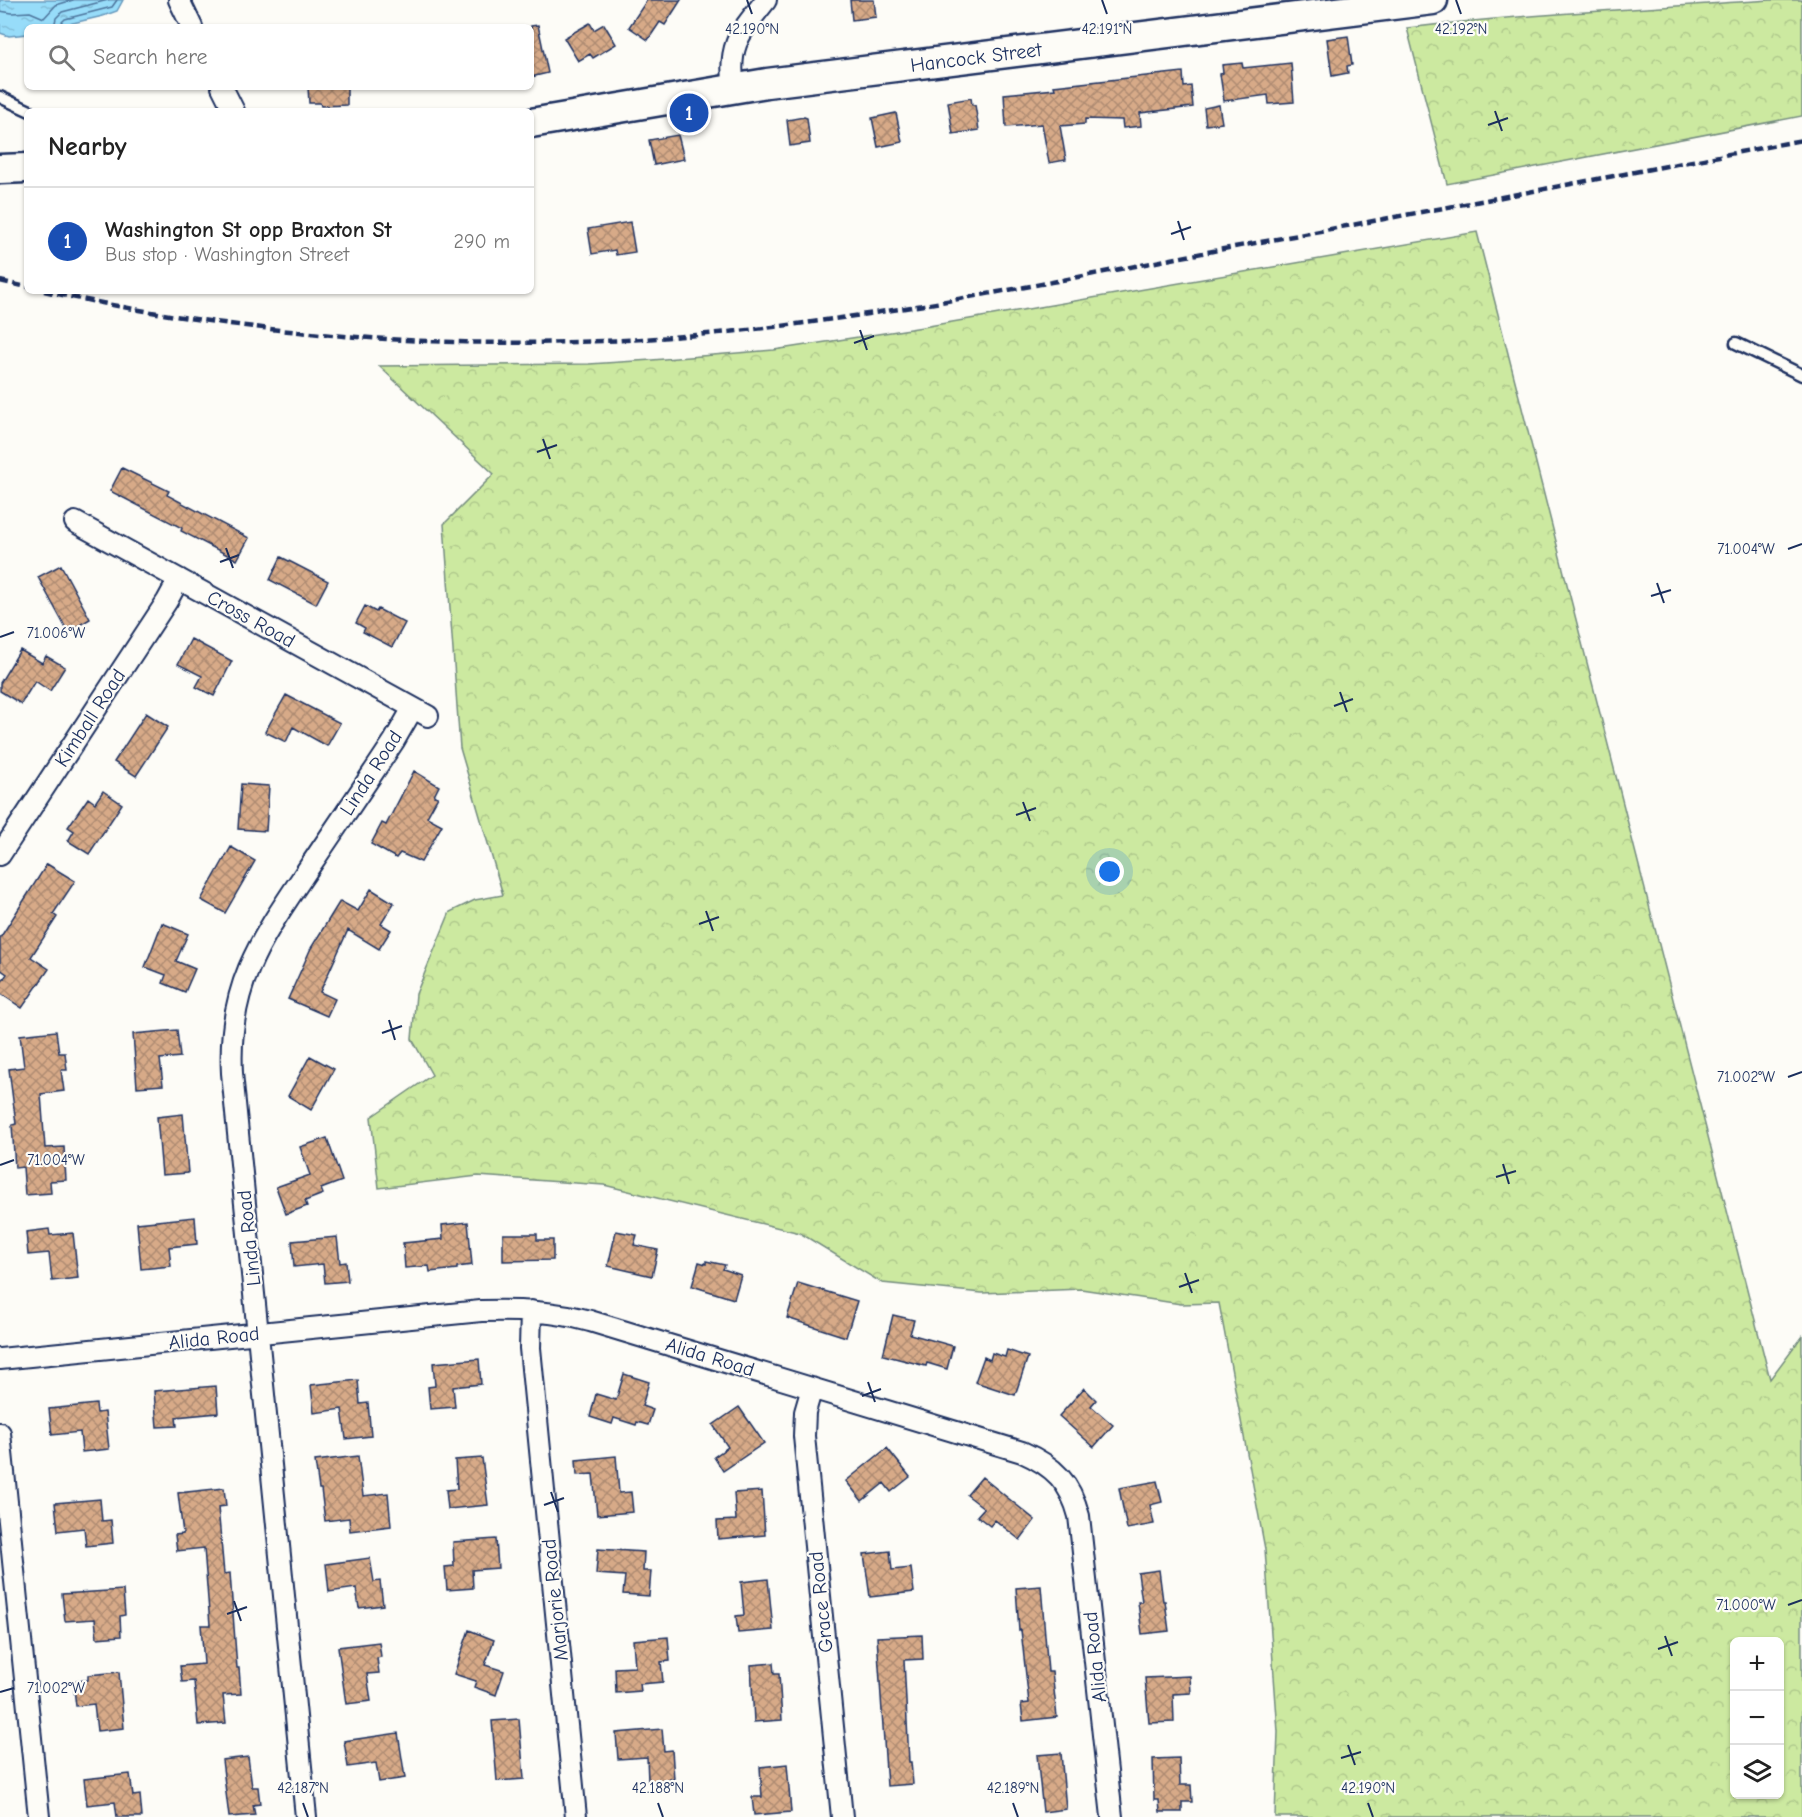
<!DOCTYPE html>
<html lang="en">
<head>
<meta charset="utf-8">
<style>
	body { margin:0; font-family:"Comic Neue",sans-serif; background:#f2f2f2; color:#222 }
	.controls { position:absolute; right:18px; bottom:18px; display:grid; overflow:hidden; border-radius:9px; box-shadow:0 2px 4px #0004 }
	.controls button { width:54px; height:54px; display:grid; place-items:center; padding:0; border:0; border-bottom:2px solid #e0e0e0; background:#fff; color:#222; font:30px sans-serif }
	.you { position:absolute; left:1110px; top:872px; width:21px; height:21px; margin:-15px; border:4px solid #fff; border-radius:50%; background:#1a73e8; box-shadow:0 0 0 9px #1a73e833 }
	.badge { display:grid; place-items:center; width:39px; height:39px; border-radius:50%; background:#111827; color:#fff; font-size:20px; font-weight:700 }
	.pin { position:absolute; translate:-50% -50%; border:3px solid #fff; box-shadow:0 2px 6px #0006 }
	.list { margin:0; padding:0; list-style:none }
	h2 { display:flex; justify-content:space-between; align-items:center; height:78px; margin:0; padding:0 24px; font-size:26px }
	h2 small { font-size:20px; font-weight:400; color:#767676 }
	.list li { display:grid; grid-template-columns:39px 1fr auto; gap:18px; align-items:center; box-sizing:border-box; height:108px; padding:0 24px; border-top:2px solid #e0e0e0 }
	.list b { display:block; font-size:22px; white-space:nowrap }
	.list p { margin:0; font-size:20px; white-space:nowrap; color:#767676 }
	.list em { font-size:20px; font-style:normal; color:#767676 }
	.icon { flex:none; width:33px; height:33px; fill:none; stroke:currentColor; stroke-width:2; stroke-linecap:round; stroke-linejoin:round }
	.map { position:relative; flex:none; width:1802px; height:1817px; overflow:hidden }
	.search { position:absolute; background:#fff; box-shadow:0 2px 4px #0004; left:24px; top:24px; width:510px; height:66px; display:flex; align-items:center; gap:15px; box-sizing:border-box; padding:0 21px; border-radius:9px; color:#767676; font-size:22px }
	.panel { position:absolute; background:#fff; box-shadow:0 2px 4px #0004; left:24px; top:108px; width:510px; height:186px; border-radius:9px }
	.map>svg:first-child { display:block }
	.park { fill:url(#park-crowns); stroke:#748c7f; stroke-width:1.5; fill-rule:evenodd }
	.water { fill:url(#water-ripples); stroke:#6597bb; stroke-width:1.5 }
	.lines { fill:none; stroke-linecap:round; stroke-linejoin:round }
	.shore { stroke:#4d749c; stroke-width:1.5 }
	.building { fill:url(#building-cross-hatch); stroke:#1b2f5e; stroke-width:1.5 }
	.lane-casing { stroke:#1b2f5e; stroke-width:15 }
	.street-casing { stroke:#1b2f5e; stroke-width:24 }
	.secondary-casing { stroke:#1b2f5e; stroke-width:33 }
	.lane { stroke:#fdfcf7; stroke-width:10 }
	.street { stroke:#fdfcf7; stroke-width:20 }
	.secondary { stroke:#fdfcf7; stroke-width:28 }
	.rail { stroke:#1b2f5e; stroke-width:4.5; stroke-dasharray:9 4.5; stroke-linecap:butt }
	.ticks { fill:none; stroke:#1b2f5e; stroke-width:2 }
	.labels { text-anchor:middle; dominant-baseline:central; stroke-width:4.5; stroke-linejoin:round; paint-order:stroke }
	.street-label { font-size:20px; fill:#1b2f5e; stroke:#fdfcf7 }
	.ticks-label { font-size:15px; text-anchor:middle; fill:#1b2f5e; stroke:#fdfcf7; stroke-width:4.5; stroke-linejoin:round; paint-order:stroke }
</style>
</head>
<body>
<div class="map">
<svg width="1802" height="1817" viewBox="0 0 1802 1817">
	<defs>
		<pattern id="park-crowns" width="20" height="18" patternUnits="userSpaceOnUse" patternTransform="scale(1.5)"><rect width="20" height="18" fill="#cce9a0"/><path d="M2 6a3 3 0 1 1 6 0M12 15a3 3 0 1 1 6 0" fill="none" stroke="#afc88c"/></pattern>
		<pattern id="water-ripples" width="26" height="14" patternUnits="userSpaceOnUse" patternTransform="scale(1.5)"><rect width="26" height="14" fill="#97dcf9"/><path d="M2 4q2-2 4 0t4 0M15 11q2-2 4 0t4 0" fill="none" stroke="#82bdd8"/></pattern>
		<pattern id="building-cross-hatch" width="8" height="8" patternUnits="userSpaceOnUse" patternTransform="scale(1.5)"><rect width="8" height="8" fill="#d7aa88"/><path d="M0 0l8 8M0 8l8-8" fill="none" stroke="#ae8b72"/></pattern>
	</defs>
	<rect width="100%" height="100%" fill="#fdfcf7"/>
	<filter id="ink" filterUnits="userSpaceOnUse"><feTurbulence type="fractalNoise" baseFrequency=".0167" numOctaves="2"/><feDisplacementMap in="SourceGraphic" scale="12" xChannelSelector="R" yChannelSelector="G"/><feConvolveMatrix kernelMatrix="1 2 1 2 8 2 1 2 1" color-interpolation-filters="sRGB"/></filter>
	<g filter="url(#ink)">
		<path class="park" d="M1770 0H1802V116L1447 184 1407 28C1527 14 1649 8 1770 0Z
			M1477 232 1770 1379 1802 1336V1817H1275L1278 1732 1265 1549 1219 1303 1181 1304 1081 1289 982 1293 882 1283 800 1233 604 1185 478 1176 379 1188 371 1117 432 1075 412 1039 416 994 450 912 475 900 503 895 460 748 444 524 494 474 379 366 589 364 652 360 774 350 923 327ZM1734 1642H1780V1794H1734Z"/>
		<path class="water" d="M0 0H123L117 11 103 16 56 27H27V34L9 36 0 33Z"/>
		<g class="lines">
			<path class="shore" d="M0 11 12 13 30 12 44 18 56 5 73 0
				M54 27 56 18 62 12 108 0
				M61 27 62 22 65 19 112 7 117 0"/>
		</g>
		<path class="building" d="M647 0H681L665 25 660 22 648 40 629 27Z
			M850 0H874L876 17 852 20Z
			M590 23 594 30 604 24 616 44 593 58 590 54 578 61 564 38Z
			M538 25 548 73 531 77V26Z
			M1348 36 1352 65 1347 66 1348 73 1332 76 1327 39Z
			M1242 63 1243 68 1291 63 1294 102 1269 104 1268 95 1224 101 1220 74 1223 73 1222 65Z
			M1183 72 1184 87 1191 86 1193 107 1140 113 1141 126 1123 128 1122 120 1085 119V124L1060 126 1066 160 1049 163 1042 124 1006 127 1004 94 1055 89 1054 86Z
			M308 87H347V105L321 106 320 103H309Z
			M971 98 972 105H975L979 130 953 134 948 102Z
			M1219 105 1222 123 1206 125 1204 108Z
			M896 113 902 142 878 147 872 118Z
			M804 117 807 118 810 143 790 146 787 120Z
			M678 135 684 159 654 165 649 140Z
			M630 222 635 252 616 255 615 250 592 254 588 229Z
			M122 468 169 491 167 495 249 538 237 560 181 531 182 528 110 491Z
			M281 557 328 581 316 604 270 580Z
			M61 565 90 619 68 632 38 577Z
			M365 606 376 612 378 609 405 623 392 647 363 632 365 628 356 623Z
			M191 639 232 661 214 696 196 687 202 676 178 664Z
			M20 650 42 663 46 656 65 667 50 691 35 681 21 704 0 691V683Z
			M286 695 340 723 327 746 293 727 286 742 265 732Z
			M146 713 168 727 136 776 114 762Z
			M414 771 439 786 434 796 438 797 427 817 442 825 421 862 400 853 396 858 371 844 382 823 386 825Z
			M241 784 269 786 266 831 238 829Z
			M103 791 122 804 89 854 68 841 74 831 68 827 88 798 95 803Z
			M231 847 255 861 225 913 201 900Z
			M47 864 75 881 53 914 57 917 31 957 49 969 22 1008 0 993V984L7 974 0 969V938Z
			M371 889 394 903 381 924 391 930 379 949 348 930 320 992 335 999 327 1016 288 999 311 948 340 901 358 911Z
			M162 923 188 934 176 961 195 969 185 992 163 983 166 975 145 967Z
			M177 1030 180 1057 160 1059 163 1085 137 1087 133 1034Z
			M56 1031 59 1053H65L67 1070H61L64 1091 41 1094 45 1148 64 1147 66 1180 50 1181 51 1193 25 1195 23 1167 15 1168 12 1125 16 1124 9 1069 24 1067 20 1035Z
			M310 1056 334 1069 311 1110 288 1096Z
			M183 1114 188 1173 162 1175 157 1117Z
			M327 1138 342 1181 321 1189 323 1194 305 1201 307 1206 286 1214 276 1187 310 1175 300 1147Z
			M195 1217 197 1244 169 1247 171 1266 141 1269 137 1223Z
			M468 1222 472 1265 457 1267V1269L430 1272 429 1266 405 1268 403 1243 443 1239 442 1225Z
			M49 1229 50 1235 73 1233 78 1278 52 1281 49 1253 28 1255 26 1232Z
			M616 1231 637 1235 634 1245 658 1250 652 1276 608 1266Z
			M503 1234H537V1240H553V1260L503 1261Z
			M337 1237 340 1263 346 1262 348 1281 325 1283 323 1264 294 1267 292 1241Z
			M706 1261 725 1265 723 1269 741 1275 734 1299 692 1286 699 1262 706 1264Z
			M798 1283 857 1301 846 1337 787 1318Z
			M893 1315 914 1320 910 1334 953 1346 947 1369 927 1363 926 1366 883 1355Z
			M1007 1350 1028 1357 1015 1395 975 1382 984 1357 990 1360 992 1353 1005 1357Z
			M479 1359 481 1384 453 1387 455 1407 430 1409 428 1387 435 1386 433 1363Z
			M624 1374 649 1382 642 1406 653 1410 648 1425 637 1422 636 1425 614 1418 612 1424 590 1417 596 1394 616 1400Z
			M358 1380 360 1404 368 1403 371 1436 346 1439 342 1409 314 1413 311 1385Z
			M216 1386 218 1413 176 1417 177 1426 157 1427 154 1391Z
			M1084 1388 1096 1400 1091 1406 1113 1425 1094 1447 1059 1416Z
			M96 1404 97 1413 105 1412 109 1449 82 1452 80 1432 52 1435 49 1409Z
			M739 1407 764 1443 723 1471 714 1457 728 1447 713 1425Z
			M887 1448 910 1477 891 1492 884 1483 862 1501 846 1481Z
			M358 1456 363 1496 388 1493 391 1526 350 1531 349 1518 325 1521 321 1489H319L315 1461Z
			M616 1456 619 1493 631 1492 633 1512 597 1515 593 1474 577 1475 576 1460Z
			M482 1458 488 1505 448 1509 446 1490 457 1489 455 1460Z
			M982 1477 1035 1520 1020 1540 995 1520 990 1526 977 1516 984 1508 967 1495Z
			M1157 1481 1162 1502 1150 1505 1154 1524 1127 1529 1119 1488Z
			M224 1488 226 1506 218 1507 224 1574 230 1573 237 1668H239L241 1694 223 1695 226 1723 198 1725 194 1681 182 1682 180 1666 204 1664 201 1625H210L204 1548 177 1551 175 1535 183 1534 178 1493Z
			M762 1491 765 1535 718 1539 717 1521 736 1520 734 1493Z
			M100 1499 102 1521 111 1520 113 1543 86 1546 84 1528 58 1531 55 1503Z
			M496 1539 498 1568 472 1570 473 1588 447 1590 445 1567 454 1566 453 1542Z
			M598 1549 644 1552 643 1571H651L649 1596 623 1594 625 1576 596 1574Z
			M890 1551 892 1570 911 1568 914 1592 870 1597 864 1554Z
			M370 1558 374 1582 380 1581 383 1605 359 1608 356 1588 329 1592 326 1564Z
			M1159 1570 1163 1601H1165L1169 1631 1142 1634 1138 1602H1142L1138 1573Z
			M768 1579 773 1630 738 1633 736 1616 744 1615 741 1582Z
			M1041 1586 1048 1672H1052L1057 1717 1023 1721 1021 1704 1029 1703 1021 1630 1019 1631 1016 1588Z
			M123 1590 125 1615 120 1616 121 1636 97 1638 95 1619 65 1621 62 1594Z
			M469 1630 494 1640 485 1665 504 1671 496 1695 474 1687 476 1681 454 1674Z
			M922 1635 923 1659 904 1660 909 1762H911L913 1784 887 1786 877 1637Z
			M668 1637 670 1661 661 1662 663 1682 640 1684 641 1691 616 1693 615 1668 635 1667 633 1640Z
			M379 1642 381 1657 377 1658 379 1673 367 1674 371 1701 346 1704 338 1647Z
			M773 1663 774 1674H779L782 1720 754 1722 751 1665Z
			M119 1672 124 1728 97 1731 94 1704 76 1706 73 1681 88 1680V1675Z
			M1190 1676 1191 1693 1173 1694 1174 1722 1149 1723 1145 1678Z
			M519 1719 524 1779 497 1781 492 1721Z
			M662 1729 664 1751 672 1750 674 1779 648 1781 647 1757 618 1759 616 1733Z
			M398 1733 405 1778 379 1782 376 1763 348 1767 344 1741Z
			M1061 1753 1066 1809 1043 1812 1037 1755Z
			M248 1757 252 1787H258L260 1804 253 1805 255 1815 229 1817 222 1760Z
			M1179 1758 1180 1785H1191L1192 1802H1182V1812H1160L1159 1800H1154L1153 1759Z
			M787 1764 791 1812 754 1815 752 1797H762L760 1767Z
			M130 1774 133 1796 140 1795 142 1817H117L115 1802 87 1805 84 1779Z"/>
		<g class="lines">
			<g class="lane-casing">
				<path id="lane" d="M0 97 30 111
					M1736 343 1802 375"/>
			</g>
			<g class="street-casing">
				<path id="street" d="M179 0 192 27
					M222 87 234 111
					M734 88C727 44 741 32 766 0
					M75 522 428 716
					M0 855 167 601 179 579
					M531 1311 530 1348 576 1817
					M0 1359 481 1311C518 1310 554 1311 590 1321L1022 1452C1054 1466 1070 1482 1079 1516L1112 1817
					M812 1388 805 1412 804 1436 842 1817
					M0 1433 39 1817
					M306 1817 232 1073C227 982 264 935 312 863 339 823 367 782 394 741L413 708"/>
			</g>
			<g class="secondary-casing">
				<g id="secondary">
					<path id="s1" d="M531 123 767 83 1433 0"/>
					<path d="M0 169 27 168"/>
				</g>
			</g>
			<use href="#lane" class="lane"/>
			<use href="#street" class="street"/>
			<use href="#secondary" class="secondary"/>
			<path class="rail" d="M0 281 27 287
				M44 291C283 344 530 357 773 327 921 309 1067 279 1213 251 1410 214 1606 178 1802 140"/>
		</g>
	</g>
	<path class="ticks" d="M747 0 752 14M1102 0 1107 14M1456 0 1461 14M1495 111 1502 131M1488 125 1508 118M1178 221 1184 240M1171 234 1191 227M860 330 867 350M854 343 874 336M543 439 550 459M537 452 557 445M226 548 233 568M1788 549 1802 544M220 562 239 555M1657 583 1664 603M1651 596 1671 590M0 637 14 632M1340 692 1347 712M1334 706 1353 699M1023 802 1030 821M1016 815 1036 808M706 911 713 931M699 924 719 917M389 1020 395 1040M382 1033 402 1026M1788 1077 1802 1072M1503 1164 1509 1184M0 1165 14 1160M1496 1177 1516 1171M1185 1273 1192 1293M1179 1287 1199 1280M868 1382 875 1402M862 1396 881 1389M551 1492 558 1512M544 1505 564 1498M234 1601 241 1621M1788 1605 1802 1600M227 1614 247 1607M1665 1636 1672 1656M1658 1649 1678 1642M0 1692 14 1688M1348 1745 1355 1765M1341 1758 1361 1752M303 1803 308 1817M658 1803 663 1817M1013 1803 1018 1817M1368 1803 1373 1817"/>
	<g class="labels">
		<g class="street-label">
			<text stroke="none"><textPath href="#s1" startOffset="450">Hancock Street</textPath></text>
			<text transform="translate(251 619) rotate(29)">Cross Road</text>
			<text transform="translate(90 718) rotate(-57)">Kimball Road</text>
			<text transform="translate(371 773) rotate(-57)">Linda Road</text>
			<text transform="translate(249 1238) rotate(-96)">Linda Road</text>
			<text transform="translate(214 1338) rotate(-6)">Alida Road</text>
			<text transform="translate(710 1357) rotate(17)">Alida Road</text>
			<text transform="translate(555 1600) rotate(-96)">Marjorie Road</text>
			<text transform="translate(821 1602) rotate(-96)">Grace Road</text>
			<text transform="translate(1095 1657) rotate(-96)">Alida Road</text>
		</g>
	</g>
	<g class="ticks-label">
		<text x="752" y="34">42.190°N</text>
		<text x="1107" y="34">42.191°N</text>
		<text x="1461" y="34">42.192°N</text>
		<text x="1746" y="554">71.004°W</text>
		<text x="56" y="638">71.006°W</text>
		<text x="1746" y="1082">71.002°W</text>
		<text x="56" y="1165">71.004°W</text>
		<text x="1746" y="1610">71.000°W</text>
		<text x="56" y="1693">71.002°W</text>
		<text x="303" y="1793">42.187°N</text>
		<text x="658" y="1793">42.188°N</text>
		<text x="1013" y="1793">42.189°N</text>
		<text x="1368" y="1793">42.190°N</text>
	</g>
</svg>
<div class="controls">
<button>+</button>
<button>−</button>
<button><svg class="icon" aria-label="layers" viewBox="0 0 24 24"><path d="M12 4l9 5-9 5-9-5zM3 14l9 5 9-5"/></svg></button>
</div>
<div class="you"></div>
<div class="pin badge" style="left:689px;top:113px;background:#1a4fb4">1</div>
<div class="search"><svg class="icon" aria-label="search" viewBox="0 0 24 24"><circle cx="10" cy="10" r="6"/><path d="M15 15l6 6"/></svg>Search here</div>
<section class="panel">
<h2>Nearby<small></small></h2>
<ul class="list">
<li><span class="badge" style="background:#1a4fb4">1</span><div><b>Washington St opp Braxton St</b><p>Bus stop · Washington Street</p></div><em>290 m</em></li>
</ul>
</section>
</div>
</body>
</html>
